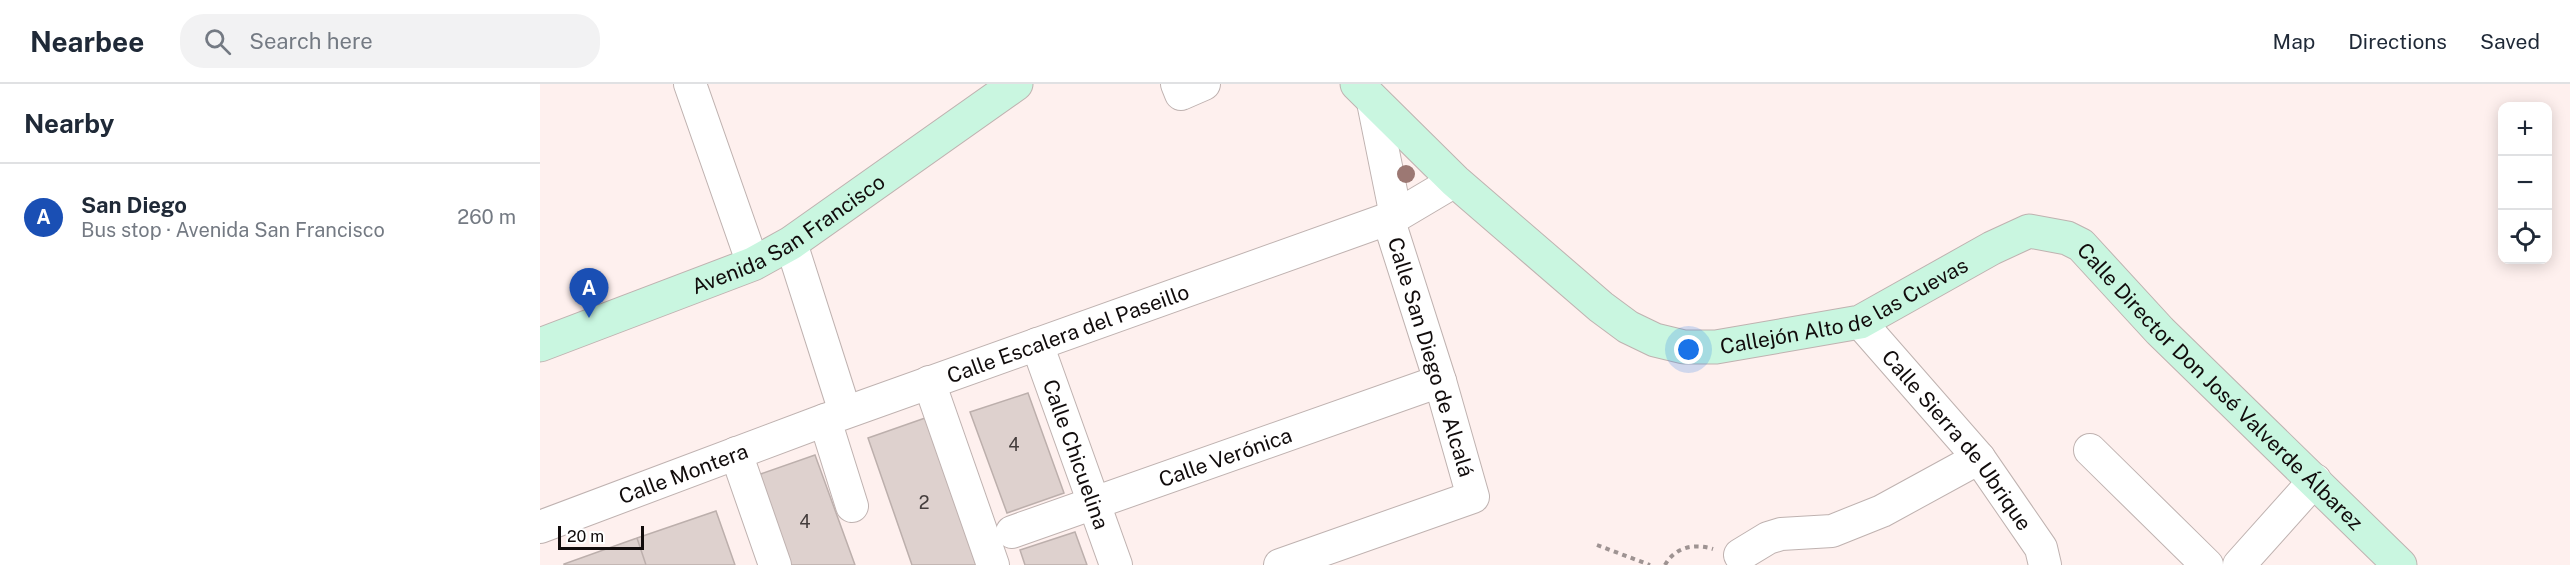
<!DOCTYPE html>
<html lang="en">
<head>
<meta charset="utf-8">
<style>
	body { margin:0; font-family:"Public Sans",sans-serif; background:#f2f2f3; color:#1f2937 }
	.controls { position:absolute; right:18px; top:18px; display:grid; overflow:hidden; border-radius:12px; box-shadow:0 3px 15px #0003 }
	.controls button { width:54px; height:54px; display:grid; place-items:center; padding:0; border:0; border-bottom:2px solid #e0e1e3; background:#fff; color:#1f2937; font:30px sans-serif }
	.scale { position:absolute; left:18px; bottom:15px; width:86px; box-sizing:border-box; padding-left:6px; border:3px solid #110c0c; border-top:0; font-size:16px; line-height:21px; white-space:nowrap; color:#110c0c; -webkit-text-stroke:4px #fff; paint-order:stroke }
	.you { position:absolute; left:1149px; top:266px; width:21px; height:21px; margin:-15px; border:4px solid #fff; border-radius:50%; background:#1a73e8; box-shadow:0 0 0 9px #1a73e833 }
	.badge { display:grid; place-items:center; width:39px; height:39px; border-radius:50%; background:#ea580c; color:#fff; font-size:20px; font-weight:700 }
	.pin { position:absolute; translate:-50% -50px; filter:drop-shadow(0 2px 3px #0008) }
	.pin::after { content:''; position:absolute; top:32px; width:21px; height:18px; background:inherit; clip-path:polygon(0 0,100% 0,50% 100%) }
	.list { margin:0; padding:0; list-style:none }
	h2 { display:flex; justify-content:space-between; align-items:center; height:78px; margin:0; padding:0 24px; font-size:26px }
	h2 small { font-size:20px; font-weight:400; color:#747a83 }
	.list li { display:grid; grid-template-columns:39px 1fr auto; gap:18px; align-items:center; box-sizing:border-box; height:108px; padding:0 24px; border-top:2px solid #e0e1e3 }
	.list b { display:block; font-size:22px; white-space:nowrap }
	.list p { margin:0; font-size:20px; white-space:nowrap; color:#747a83 }
	.list em { font-size:20px; font-style:normal; color:#747a83 }
	.icon { flex:none; width:33px; height:33px; fill:none; stroke:currentColor; stroke-width:2; stroke-linecap:round; stroke-linejoin:round }
	.map { position:relative; flex:none; width:2030px; height:481px; overflow:hidden }
	header { display:flex; align-items:center; gap:36px; box-sizing:border-box; height:84px; padding:0 30px; background:#fff; border-bottom:2px solid #e0e1e3 }
	header strong { font-size:28px }
	nav { display:flex; gap:33px; margin-inline-start:auto; font-size:21px }
	.search { width:420px; height:54px; background:#f2f2f3; display:flex; align-items:center; gap:15px; box-sizing:border-box; padding:0 21px; border-radius:24px; color:#747a83; font-size:22px }
	main { display:flex }
	aside { flex:1; background:#fff }
	.map>svg:first-child { display:block }
	.building { fill:#ded1ce; stroke:#bcafac; stroke-width:1.5 }
	.lines { fill:none; stroke-linecap:round; stroke-linejoin:round }
	.street-casing { stroke:#bfb2b0; stroke-width:34 }
	.secondary-casing { stroke:#bfb2b0; stroke-width:35 }
	.path { stroke:#9e9392; stroke-width:4; stroke-dasharray:4.5 4.5; stroke-linecap:butt }
	.street { stroke:#fff; stroke-width:32 }
	.secondary { stroke:#c9f6e0; stroke-width:33 }
	.tree { fill:#9c7873 }
	.labels { text-anchor:middle; dominant-baseline:central; stroke-width:5; stroke-linejoin:round; paint-order:stroke }
	.number-label { font-size:18px; fill:#443d3c }
	.street-label { font-size:21px; fill:#110c0c; stroke:#fff }
</style>
</head>
<body>
<header>
<strong>Nearbee</strong>
<div class="search"><svg class="icon" aria-label="search" viewBox="0 0 24 24"><circle cx="10" cy="10" r="6"/><path d="M15 15l6 6"/></svg>Search here</div>
<nav><a>Map</a><a>Directions</a><a>Saved</a></nav>
</header>
<main>
<aside>
<h2>Nearby<small></small></h2>
<ul class="list">
<li><span class="badge" style="background:#1a4fb4">A</span><div><b>San Diego</b><p>Bus stop · Avenida San Francisco</p></div><em>260 m</em></li>
</ul>
</aside>
<div class="map">
<svg width="2030" height="481" viewBox="0 0 2030 481">
	<rect width="100%" height="100%" fill="#fef0ee"/>
	<path class="building" d="M488 309 524 409 467 429 430 328Z
		M388 333 440 481H372L328 354Z
		M275 371 315 481H246L215 392Z
		M176 427 195 481H106L97 454Z
		M535 448 547 481H485L480 466Z
		M97 454 106 481H24V480Z"/>
	<g class="lines">
		<g class="street-casing">
			<g id="street">
				<path d="M150 0 213 180"/>
				<path d="M637 0 641 10 664 0"/>
				<path d="M833 18 856 132"/>
				<path d="M251 159 305 328"/>
				<path id="s1" d="M1320 238 1439 374 1501 464 1505 481"/>
				<path id="s2" d="M497 260 576 481"/>
				<path d="M389 298 453 481"/>
				<path d="M1550 366 1667 481"/>
				<path d="M196 369 235 481"/>
				<path id="s3" d="M312 422 285 336 856 132 915 97"/>
				<path id="s4" d="M0 443 285 336"/>
				<path id="s5" d="M472 448 900 297"/>
				<path d="M1200 471 1228 454 1241 450 1292 447 1342 427 1439 374"/>
				<path d="M740 481 933 413 900 297 848 134"/>
				<path d="M1699 481 1775 396"/>
			</g>
		</g>
		<g class="secondary-casing">
			<g id="secondary">
				<path id="s6" d="M817 0 915 97 1061 223 1088 243 1115 256 1144 263H1176L1320 238 1452 164 1489 147 1527 154 1541 161 1620 247 1860 481"/>
				<path id="s7" d="M0 261 213 180 251 159 476 0"/>
			</g>
		</g>
		<path class="path" d="M1057 461 1110 481
			M1125 481C1135 463 1154 459 1173 465"/>
		<use href="#street" class="street"/>
		<use href="#secondary" class="secondary"/>
	</g>
	<circle class="tree" cx="866" cy="90" r="9"/>
	<g class="labels">
		<g class="number-label">
			<text x="474" y="360">4</text>
			<text x="384" y="418">2</text>
			<text x="265" y="437">4</text>
		</g>
		<g class="street-label">
			<text stroke="none"><textPath href="#s7" startOffset="273">Avenida San Francisco</textPath></text>
			<text stroke="none"><textPath href="#s6" startOffset="592">Callejón Alto de las Cuevas</textPath></text>
			<text stroke="none"><textPath href="#s3" startOffset="348">Calle Escalera del Paseillo</textPath></text>
			<text transform="translate(891 273) rotate(73)">Calle San Diego de Alcalá</text>
			<text stroke="none"><textPath href="#s6" startOffset="1047">Calle Director Don José Valverde Álbarez</textPath></text>
			<text stroke="none"><textPath href="#s1" startOffset="153">Calle Sierra de Ubrique</textPath></text>
			<text stroke="none"><textPath href="#s2" startOffset="117">Calle Chicuelina</textPath></text>
			<text stroke="none"><textPath href="#s5" startOffset="226">Calle Verónica</textPath></text>
			<text stroke="none"><textPath href="#s4" startOffset="153">Calle Montera</textPath></text>
		</g>
	</g>
</svg>
<div class="controls">
<button>+</button>
<button>−</button>
<button><svg class="icon" aria-label="locate" viewBox="0 0 24 24"><circle cx="12" cy="12" r="6"/><path d="M12 2v4M12 18v4M2 12h4M18 12h4"/></svg></button>
</div>
<div class="scale">20 m</div>
<div class="you"></div>
<div class="pin badge" style="left:49px;top:234px;background:#1a4fb4">A</div>
</div>
</main>
</body>
</html>
